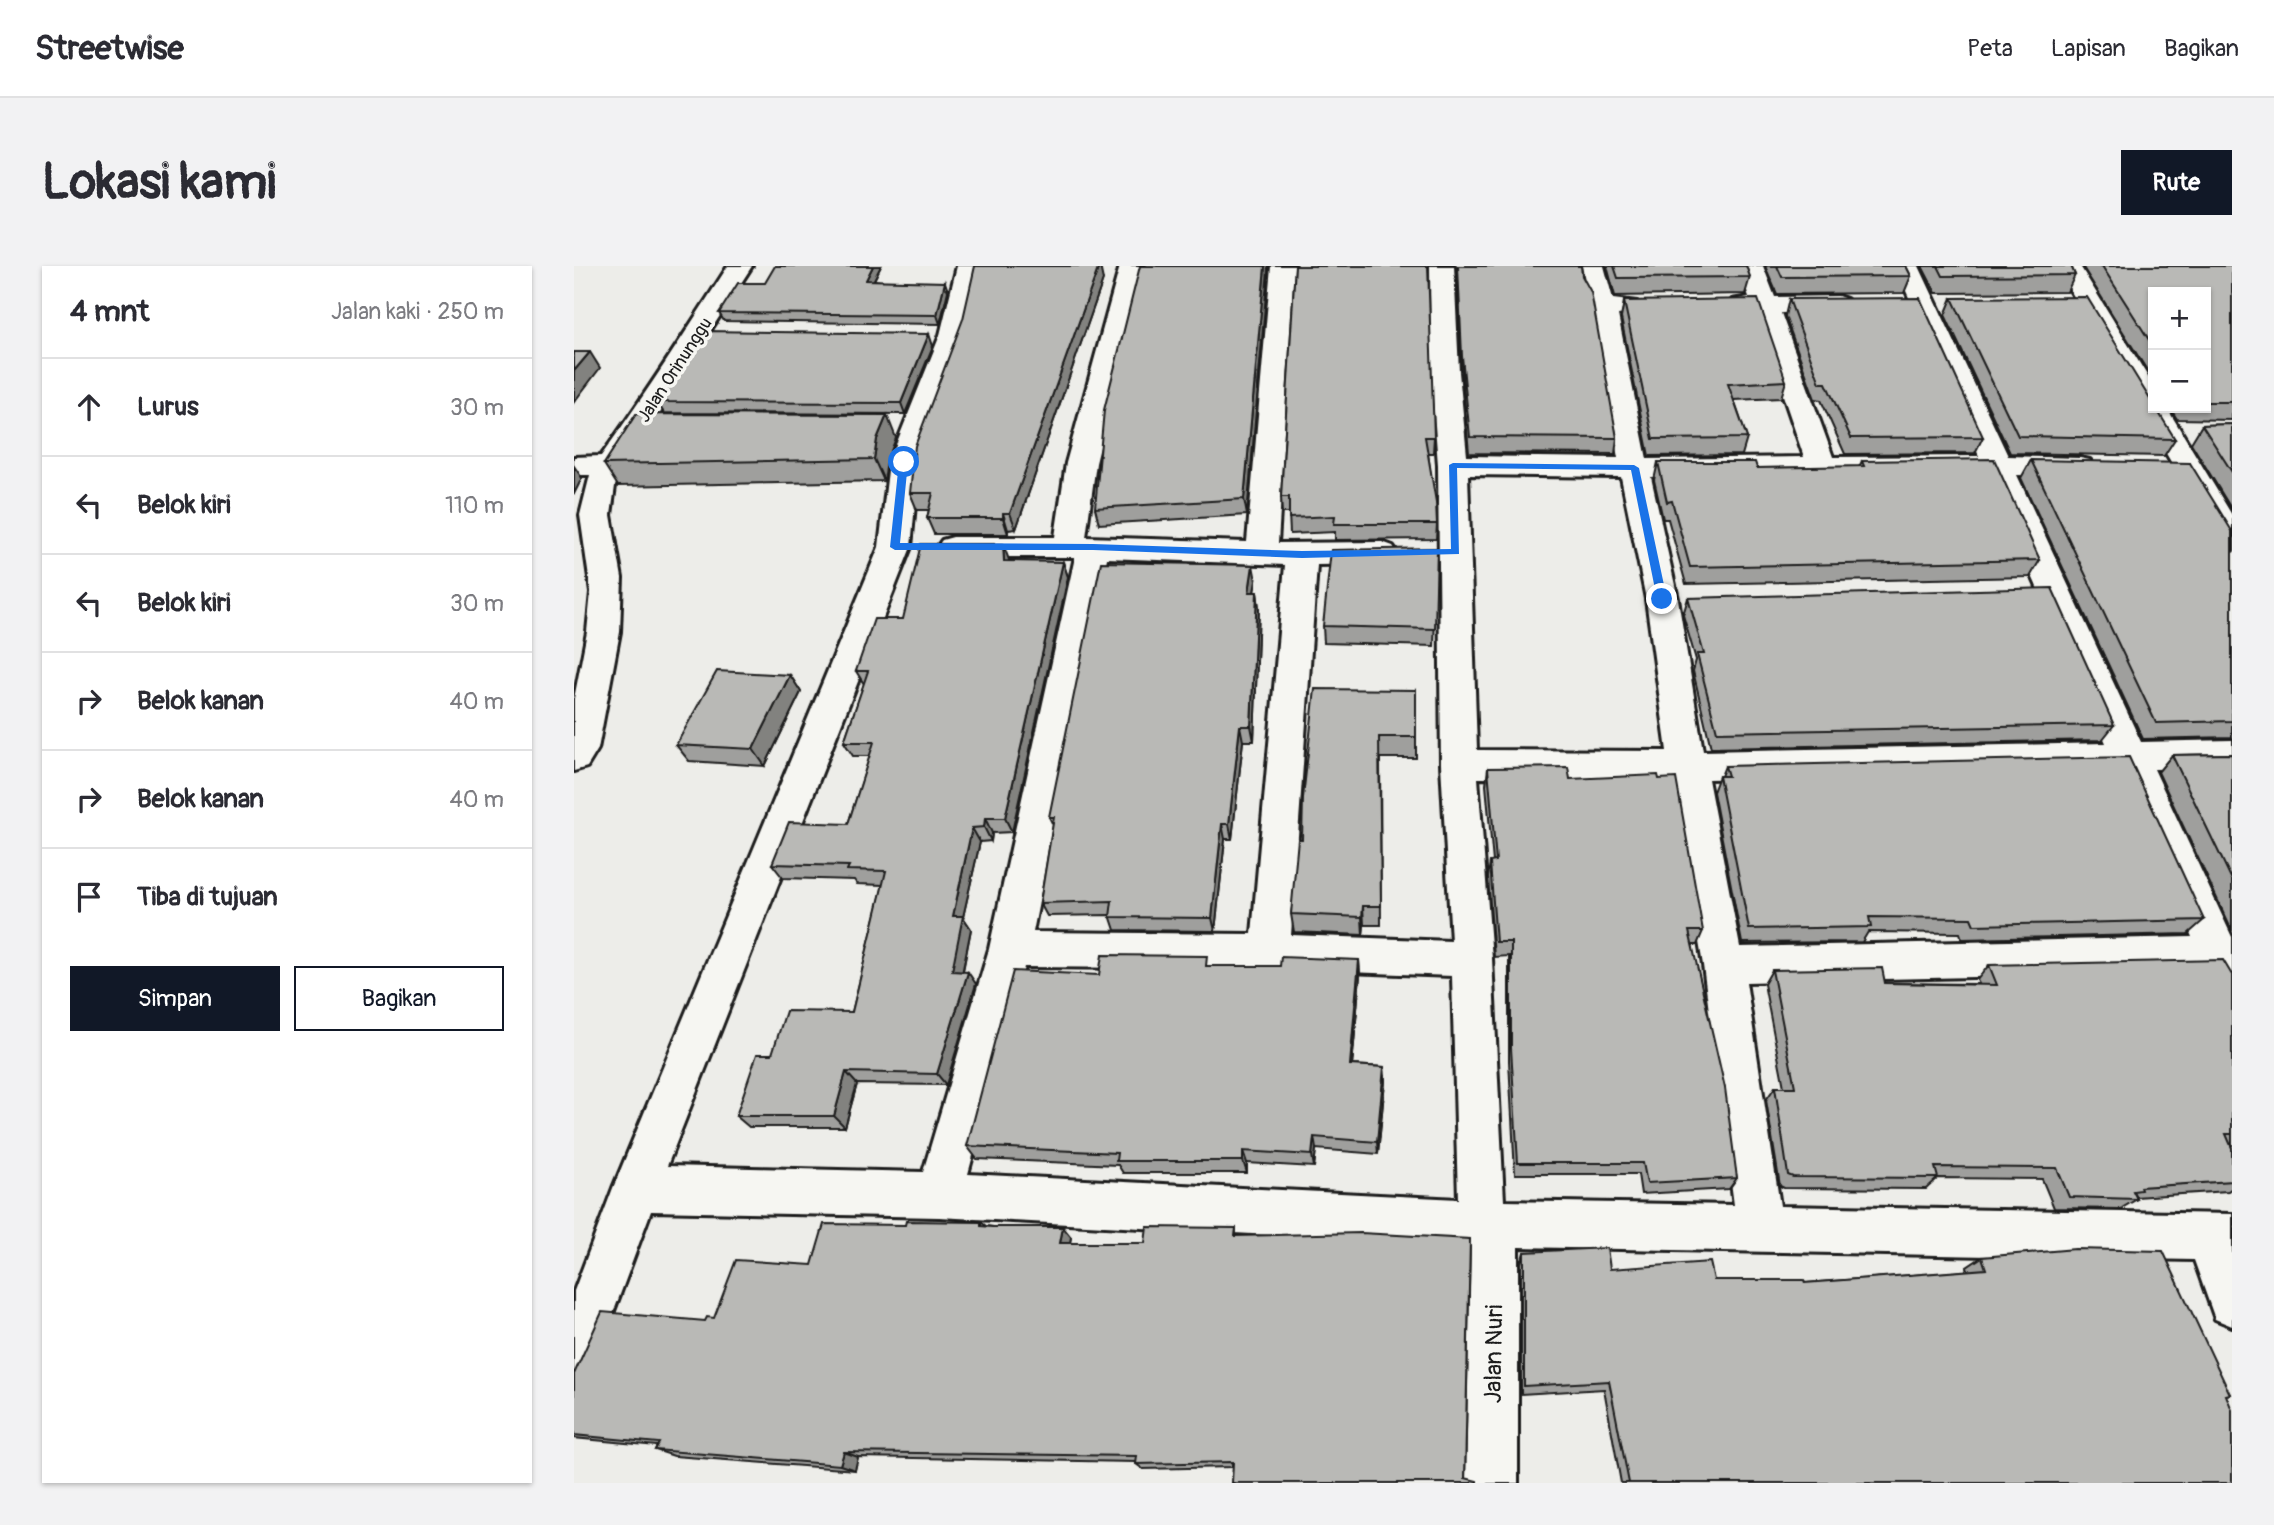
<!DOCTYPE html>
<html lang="id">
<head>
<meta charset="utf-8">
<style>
	body { margin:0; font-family:Pangolin,sans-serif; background:#f2f2f3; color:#2b2b33 }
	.controls { position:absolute; right:21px; top:21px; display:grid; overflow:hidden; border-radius:0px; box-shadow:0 2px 5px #0004 }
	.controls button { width:63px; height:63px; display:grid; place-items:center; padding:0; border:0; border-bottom:2px solid #e1e1e2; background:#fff; color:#2b2b33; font:35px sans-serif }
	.stop { position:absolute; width:21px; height:21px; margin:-16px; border:5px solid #1a73e8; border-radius:50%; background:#fff }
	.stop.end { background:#1a73e8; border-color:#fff; box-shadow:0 2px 7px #0008 }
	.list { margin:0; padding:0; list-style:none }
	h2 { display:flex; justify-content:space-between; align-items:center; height:91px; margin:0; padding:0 28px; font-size:30px }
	h2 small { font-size:23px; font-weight:400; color:#7c7c81 }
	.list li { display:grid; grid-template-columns:46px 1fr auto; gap:21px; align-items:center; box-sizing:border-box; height:98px; padding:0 28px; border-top:2px solid #e1e1e2 }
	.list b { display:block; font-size:26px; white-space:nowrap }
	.list em { font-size:23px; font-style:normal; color:#7c7c81 }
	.actions { display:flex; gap:14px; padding:21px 28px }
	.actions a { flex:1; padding:16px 0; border:2px solid #111827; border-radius:0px; text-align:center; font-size:24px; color:#111827 }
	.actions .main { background:#111827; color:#fff }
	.icon { flex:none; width:38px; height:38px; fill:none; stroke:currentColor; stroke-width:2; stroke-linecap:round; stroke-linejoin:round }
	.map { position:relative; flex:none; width:1658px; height:1217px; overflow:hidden; border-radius:0px }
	header { display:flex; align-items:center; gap:42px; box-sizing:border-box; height:98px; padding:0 35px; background:#fff; border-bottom:2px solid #e1e1e2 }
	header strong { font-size:33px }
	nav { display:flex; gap:38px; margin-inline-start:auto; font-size:24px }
	.intro { display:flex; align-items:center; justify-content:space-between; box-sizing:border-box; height:168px; padding:0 42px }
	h1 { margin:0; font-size:49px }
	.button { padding:18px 32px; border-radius:0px; background:#111827; color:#fff; font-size:24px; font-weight:700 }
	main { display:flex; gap:42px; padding:0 42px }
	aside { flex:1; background:#fff; border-radius:0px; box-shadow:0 2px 5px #0004 }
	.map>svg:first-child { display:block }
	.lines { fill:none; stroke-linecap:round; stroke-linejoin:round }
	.minor-casing { stroke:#1c1c1c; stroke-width:6 }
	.minor { fill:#f6f6f2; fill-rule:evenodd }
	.wall { fill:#9f9f9d; stroke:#1c1c1c; stroke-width:2 }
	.shaded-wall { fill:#82827f; stroke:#1c1c1c; stroke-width:2 }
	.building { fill:#b9b9b6; stroke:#1c1c1c; stroke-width:2 }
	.route { fill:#1a73e8 }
	.labels { text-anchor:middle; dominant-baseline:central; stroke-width:7; stroke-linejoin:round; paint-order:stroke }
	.far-street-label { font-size:18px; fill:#1c1c1c; stroke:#f6f6f2 }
	.near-street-label { font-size:24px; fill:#1c1c1c; stroke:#f6f6f2 }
</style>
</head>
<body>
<header>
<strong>Streetwise</strong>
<nav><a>Peta</a><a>Lapisan</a><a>Bagikan</a></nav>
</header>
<div class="intro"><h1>Lokasi kami</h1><a class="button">Rute</a></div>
<main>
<aside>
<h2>4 mnt<small>Jalan kaki · 250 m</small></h2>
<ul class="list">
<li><svg class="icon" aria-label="ahead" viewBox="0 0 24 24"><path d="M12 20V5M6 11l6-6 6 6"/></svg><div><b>Lurus</b></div><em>30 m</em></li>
<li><svg class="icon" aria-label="left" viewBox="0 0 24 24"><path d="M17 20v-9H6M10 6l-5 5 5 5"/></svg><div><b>Belok kiri</b></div><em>110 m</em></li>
<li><svg class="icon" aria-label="left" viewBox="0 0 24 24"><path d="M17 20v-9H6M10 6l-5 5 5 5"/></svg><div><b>Belok kiri</b></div><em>30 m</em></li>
<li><svg class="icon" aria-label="right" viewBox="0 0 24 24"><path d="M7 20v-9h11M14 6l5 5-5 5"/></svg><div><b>Belok kanan</b></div><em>40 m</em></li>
<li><svg class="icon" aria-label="right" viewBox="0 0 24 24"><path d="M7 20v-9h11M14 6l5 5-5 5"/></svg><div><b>Belok kanan</b></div><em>40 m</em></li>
<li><svg class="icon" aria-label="arrive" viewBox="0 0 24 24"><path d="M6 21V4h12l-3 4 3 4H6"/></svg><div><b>Tiba di tujuan</b></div></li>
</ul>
<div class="actions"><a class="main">Simpan</a><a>Bagikan</a></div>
</aside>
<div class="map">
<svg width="1658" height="1217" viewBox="0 0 1658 1217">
	<rect width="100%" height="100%" fill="#edede9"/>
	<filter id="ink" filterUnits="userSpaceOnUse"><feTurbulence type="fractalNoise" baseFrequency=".0143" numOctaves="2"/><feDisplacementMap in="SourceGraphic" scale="14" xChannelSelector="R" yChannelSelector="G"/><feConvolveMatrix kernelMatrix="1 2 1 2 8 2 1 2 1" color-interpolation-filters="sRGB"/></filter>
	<g filter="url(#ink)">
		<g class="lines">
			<g class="minor-casing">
				<path id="minor" d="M154 0H178L107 110 80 158 50 199 41 220 37 249 48 312 46 366 24 483 13 501 0 505V433L13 366 17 326 6 249 16 209H0V191L27 190C71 129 113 64 154 0Z
					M383 0H407L392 69 345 196 337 281 93 900 349 906 415 683 501 291H379L368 288 363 281 368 274 379 271H481L492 197 546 0H570L522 197 512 271 673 276 697 0H721L704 277 808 276 819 280 824 287 819 294 808 298 743 299 717 669 877 675 867 498 864 199 857 106 856 0H880L885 106 893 190 1044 192 1017 41 1009 25 1006 0H1030L1039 33 1063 36 1067 41 1063 46 1044 49 1073 193 1230 191 1181 47 1158 44 1154 39 1158 34 1175 31 1165 0H1189L1201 31 1264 30 1273 33 1277 38 1273 43 1264 46 1207 47 1259 191 1405 190 1321 0H1345L1434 190 1506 192 1516 194 1521 201 1516 208 1506 210 1443 209 1567 476 1658 474V502L1580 503 1658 671V729L1644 724 1634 706 1172 716 1206 940 1658 948V1060L1641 1053 1620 994 944 981V1217H892L897 980 365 951 77 945 17 1107 0 1115V1025L39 922 305 281 315 196 366 69ZM1413 208 1532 477 1129 485 1104 333 1077 211ZM894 209 1047 211 1072 333 1093 485 903 484ZM533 292 711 299 678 668 459 666ZM1544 504 1618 671 1166 681 1134 513ZM904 512 1097 513 1129 699 1160 939 930 935 918 693ZM450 701 696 703 878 710 884 933 394 908Z
					M1482 0H1506L1579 119V142H1593L1658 249V284L1647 281Z"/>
			</g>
			<use href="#minor" class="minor"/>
		</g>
		<path class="wall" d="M307 0 300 14 374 25 366 58 150 55 145 47 191 17Z
			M721 0 860 171 859 187H854L863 258 862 273 761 274V266L716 268 715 247H708L707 231Z
			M883 0H1007L1043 172 1041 188 895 187 888 106Z
			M1033 0H1172L1176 11 1171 28 1041 30Z
			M1191 0H1332L1337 10 1330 27 1203 28Z
			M1348 0H1497L1501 9 1493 26 1362 27Z
			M1508 0H1658V154L1603 153 1596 142H1632V26H1579V114Z
			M694 4 673 249 525 258 521 242Z
			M529 14 442 263 434 264V268H360L353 252 355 244H343L336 227Z
			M1378 32 1601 173 1590 190 1436 187 1371 49Z
			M1215 33 1409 171 1401 187 1271 188 1247 134 1241 133 1211 50Z
			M1050 35 1212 115 1207 132 1160 134 1173 172 1168 189 1075 190 1047 52Z
			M359 80 331 148 90 147 83 136Z
			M1658 158V244L1617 177 1628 159Z
			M322 172 313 195 310 215 44 220 30 198Z
			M1457 194 1658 265V471L1569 473 1447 212Z
			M1288 195 1466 294 1456 311 1112 318 1094 253H1089L1080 214 1084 196 1183 202 1285 201Z
			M863 282 860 380 750 377 749 360Z
			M435 295 489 296 494 311 438 566 418 567 417 575 406 576 389 651 397 663 389 705 402 718 372 819 283 818 271 861H175L162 850 198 788 278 746 309 619 283 618 280 614 209 612 198 598 274 558 296 490H279L270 476 290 418 282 405 329 353Z
			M682 315 680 326H683L685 342 680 475H669L658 573H651L641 665 541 664 536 649 473 650 466 637 479 559 475 551Z
			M1114 332 1540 459 1528 474 1137 482 1119 405 1122 394 1109 349Z
			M216 409 227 426 191 500 115 495 102 479Z
			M842 424V492H806L807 659H790L789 669 720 666 717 648 728 573Z
			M1658 488V665L1584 506 1598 489Z
			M1151 500 1630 654 1614 668 1388 673 1386 667 1294 666 1288 676 1168 677 1139 526 1145 510H1147Z
			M914 502 996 513 1129 665 1123 679H1118L1163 912 1155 923 1067 928 1064 908H941L935 795V690L920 691 914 611 916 596H919L912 519Z
			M785 694 786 709 778 799 810 801 811 815 804 888 742 883 740 901 673 897V907H549L544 899 403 893 393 880 525 709 636 700H706Z
			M1415 699 1658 709V879H1657L1658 882V922L1654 925 1562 931 1563 933 1546 943 1480 942 1468 913 1364 912 1352 923 1210 922 1206 920 1192 834 1201 821H1210L1190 718 1198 704 1311 717 1405 718 1403 714Z
			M407 956 412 960 497 971 496 977H571L662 962 658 1201 569 1203 562 1198V1196L284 1191 281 1204 100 1190 81 1184 83 1180 0 1172V1108L140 1052 238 999 331 959Z
			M950 986 1036 1003 1140 1014 1231 1017 1394 1005 1393 1001 1408 991 1656 1128 1652 1129 1658 1217H1047L1030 1123 947 1128V997Z"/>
		<path class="shaded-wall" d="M299 0H307L295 23 292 14Z
			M525 0H526L529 14 442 263 436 247Z
			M691 0H694V4L673 249 670 233Z
			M371 16 374 25 366 58 363 49Z
			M355 68 359 80 331 148 327 137Z
			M16 86 26 102 0 136V105Z
			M313 149 322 172 313 195 310 215 300 193 303 173Z
			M0 200 8 212 0 228Z
			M429 247 434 264V268L429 252Z
			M429 278 435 294V310L430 295Z
			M489 296 494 311 438 566 431 552Z
			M679 299 682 315 677 342 675 326Z
			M683 326 685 342 680 475 677 460Z
			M216 409 227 426 191 500 179 483Z
			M666 460 669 475 658 573 655 558Z
			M411 552 418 567 417 575 410 561Z
			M648 558 651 573 641 665 638 652Z
			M398 562 406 576 389 651 397 663 386 718 378 705 379 650Z
			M789 640 790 659 789 669 788 651Z
			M785 694 786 709 777 812 776 799Z
			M394 706 402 718 372 819 363 808Z
			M810 801 811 815 804 888 803 876Z
			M272 806 283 818 271 861 260 850Z
			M740 871 742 883 740 901 738 889Z
			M669 885 673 897V907L669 895Z
			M489 961 497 971 494 987 486 977Z
			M270 1186 284 1191 281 1204 266 1199Z"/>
		<path class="building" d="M201 0H299L292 14 371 16 363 49 145 47 164 17H191Z
			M401 0H525L436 247H429V252H353L359 227H336L341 180 389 53Z
			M566 0H691L670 233 521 242 530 144Z
			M721 0H854L860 171H851L862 236 863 258H760L761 250 715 252V231H707Z
			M884 0H1007L1008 10 1017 26 1043 172 896 171 888 90Z
			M1040 0H1172L1176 11 1044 12Z
			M1203 0H1332L1337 10 1208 11Z
			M1364 0H1497L1501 9 1369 10Z
			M1528 0H1658V136H1632V26H1579V80Z
			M1513 31 1579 138V142H1582L1601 173 1444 170 1378 32Z
			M1346 32 1409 171 1277 172 1252 117H1246L1215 33Z
			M1184 33 1212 115 1154 118 1173 172 1079 173 1050 35Z
			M131 65 355 68 327 137 83 136 118 78H123Z
			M0 86H16L0 105Z
			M62 148 313 149 303 173 300 193 30 198Z
			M1658 158V206L1628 159Z
			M1420 193 1466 294 1116 301 1098 235 1093 236 1084 196H1181L1183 202 1290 200 1288 195Z
			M1457 194 1616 197 1658 265V455L1582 457Z
			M347 278H429L430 295 489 296 431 552H411L410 561 398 562 379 650H389L378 705 394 706 363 808 272 806 260 850H162L183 788H198L212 745 278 746 312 605 273 604 275 600 198 598 215 556 274 558 300 476H270L294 405H282L300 353H329Z
			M863 282 861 363 749 360 757 284Z
			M527 296 679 299 675 326H683L677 460H666L655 558H648L638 652 536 651 538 635 466 637 480 551H475Z
			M1478 322 1540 459 1143 466 1123 388H1130L1114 332Z
			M143 405 216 409 179 483 102 479Z
			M741 423 842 424V471H805L807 640H789L788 651 717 648 724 573H728L729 532Z
			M1658 488V614L1598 489Z
			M1555 491 1630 654 1400 659 1397 652 1295 651 1297 661 1175 663 1145 510H1154L1151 500Z
			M994 501 996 513 1084 509 1085 513 1102 512 1129 665H1115L1151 822 1163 912 1073 917 1069 897H944L937 782V676H922L916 596 922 595 914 502Z
			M528 689 633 690 632 700H706L707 691 785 694 776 799 810 801 803 876 740 871 738 889 669 885V895H542L543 887 393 880 439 705 525 709Z
			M1649 694 1658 709V868H1652L1658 882V915L1566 921 1567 924 1559 925 1563 933 1495 931 1483 902 1361 901 1364 912 1219 911 1214 909 1201 821H1221L1198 704 1308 702 1311 717 1423 719 1415 699Z
			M332 955 407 956V960L418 961H489L486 977H571L573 961 662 962 661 970 787 967 896 973 891 1212 903 1215V1217H658L659 1196 562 1198 563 1190 270 1186 266 1199 81 1184 85 1177 0 1169V1108L28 1046 131 1055 133 1051 140 1052 162 994 238 999 250 958 331 959Z
			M1033 982 1036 1003 1136 996 1140 1014H1230L1231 1017 1412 1003 1408 991 1501 983 1589 985 1656 1128 1652 1129 1658 1144V1217H1055L1035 1115 950 1120V986Z"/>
	</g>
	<path class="route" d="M330 193 334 196 326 277 519 278 728 285 877 283 875 199 879 197 1060 199 1065 202 1093 333 1088 337 1083 333 1057 204 883 202 885 288 728 292 519 284H321L316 281 325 196Z"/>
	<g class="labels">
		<g class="far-street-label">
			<text transform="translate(101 104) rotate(-57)">Jalan Orinunggu</text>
		</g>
		<g class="near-street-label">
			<text transform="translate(920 1088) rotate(-89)">Jalan Nuri</text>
		</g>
	</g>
</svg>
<div class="controls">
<button>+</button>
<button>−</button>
</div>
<div class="stop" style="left:330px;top:196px"></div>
<div class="stop end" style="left:1088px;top:333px"></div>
</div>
</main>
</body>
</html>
